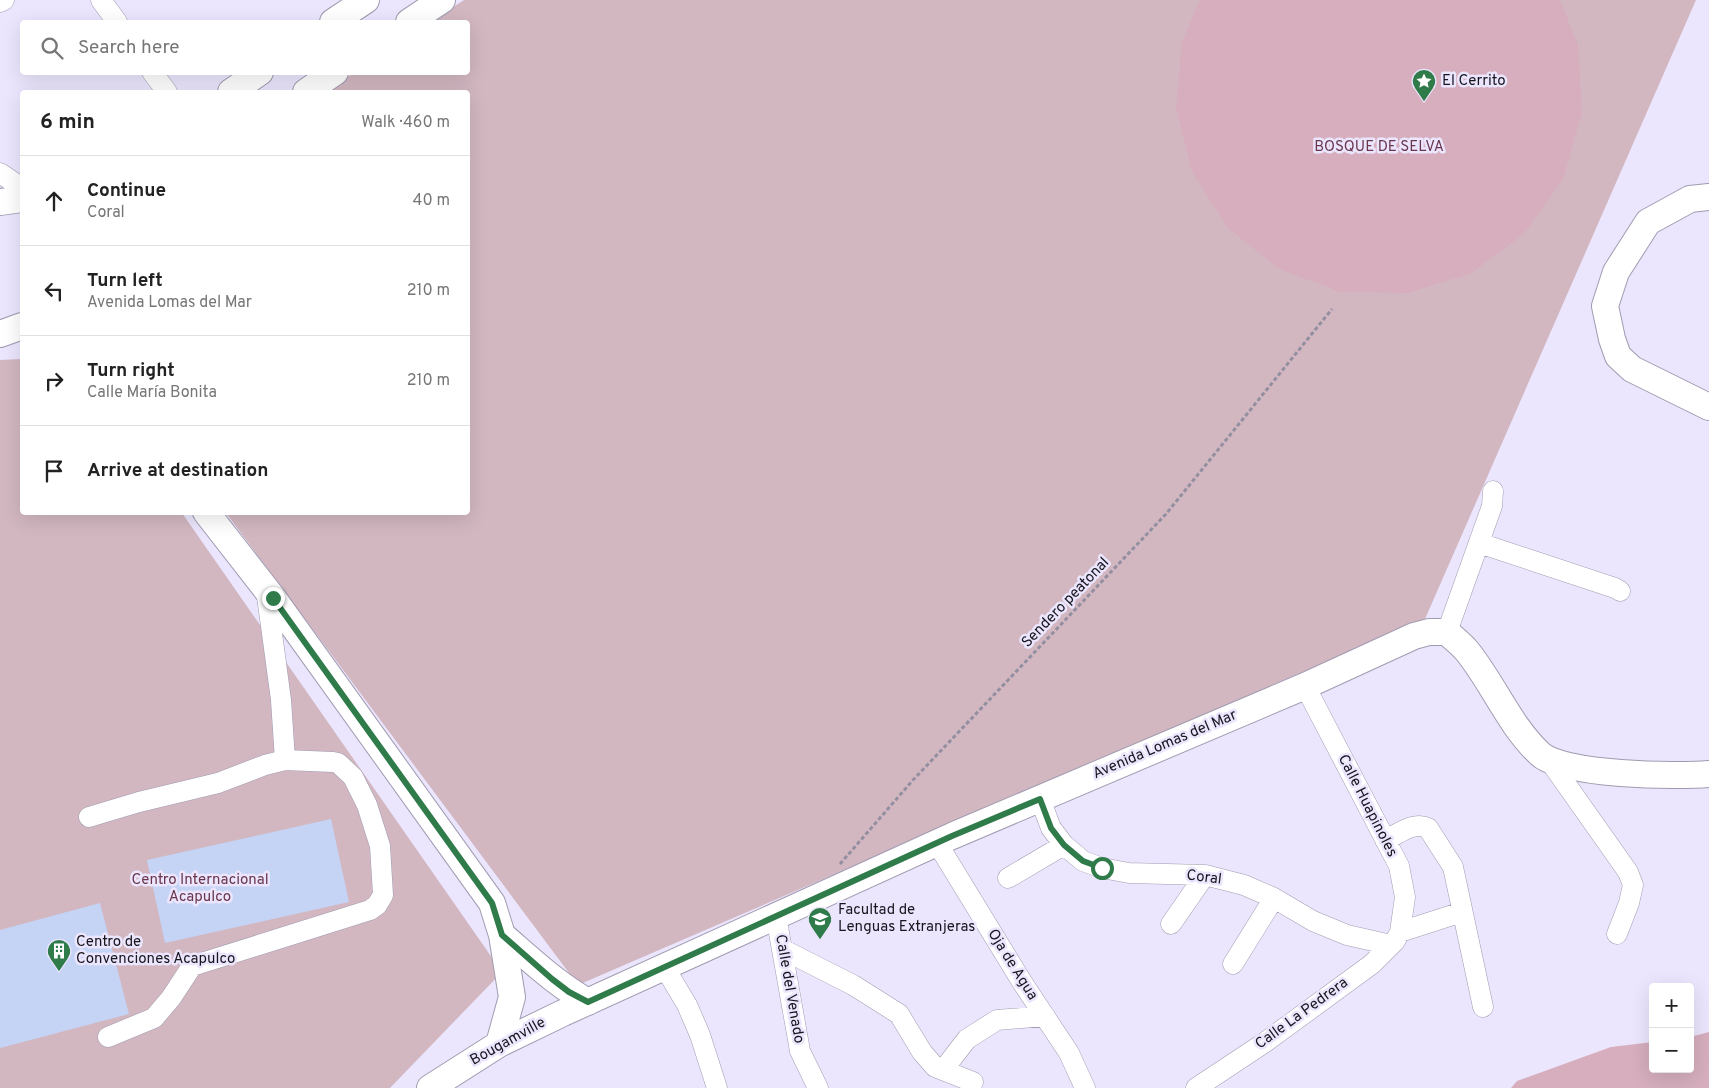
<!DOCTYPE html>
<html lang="en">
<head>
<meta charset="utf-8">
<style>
	body { margin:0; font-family:Overpass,sans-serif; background:#f6f6f6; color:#222 }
	.controls { position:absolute; right:15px; bottom:15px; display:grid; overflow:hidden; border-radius:5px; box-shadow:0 5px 20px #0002 }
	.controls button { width:45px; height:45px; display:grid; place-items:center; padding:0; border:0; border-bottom:1px solid #e0e0e0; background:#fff; color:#222; font:25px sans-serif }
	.stop { position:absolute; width:15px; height:15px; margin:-11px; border:4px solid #2f7b4a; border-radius:50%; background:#fff }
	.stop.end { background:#2f7b4a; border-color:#fff; box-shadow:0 1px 5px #0008 }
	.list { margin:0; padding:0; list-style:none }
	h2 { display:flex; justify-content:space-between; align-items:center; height:65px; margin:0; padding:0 20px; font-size:21px }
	h2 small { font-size:16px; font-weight:400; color:#767676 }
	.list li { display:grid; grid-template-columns:32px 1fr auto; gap:15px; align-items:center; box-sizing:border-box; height:90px; padding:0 20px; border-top:1px solid #e0e0e0 }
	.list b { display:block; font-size:19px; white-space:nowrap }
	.list p { margin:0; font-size:16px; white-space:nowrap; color:#767676 }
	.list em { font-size:16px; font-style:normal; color:#767676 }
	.icon { flex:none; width:28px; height:28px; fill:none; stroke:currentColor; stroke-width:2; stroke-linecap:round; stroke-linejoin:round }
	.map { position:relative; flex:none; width:1709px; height:1088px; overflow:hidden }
	.search { position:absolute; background:#fff; box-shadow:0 5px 20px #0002; left:20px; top:20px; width:450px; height:55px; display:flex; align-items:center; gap:12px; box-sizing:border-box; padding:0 18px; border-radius:5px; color:#767676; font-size:19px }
	.panel { position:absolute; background:#fff; box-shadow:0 5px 20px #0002; left:20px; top:90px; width:450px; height:425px; border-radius:5px }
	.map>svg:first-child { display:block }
	.green { fill:#d2b7c1 }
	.forest { fill:#d6aebd }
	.building { fill:#c5d3f5 }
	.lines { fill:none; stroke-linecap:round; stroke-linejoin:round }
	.minor-casing { stroke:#a19bb1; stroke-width:21 }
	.major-casing { stroke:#a19bb1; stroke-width:28 }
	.path { stroke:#938fa0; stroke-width:3; stroke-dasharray:4 2.5; stroke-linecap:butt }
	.minor { stroke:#fff; stroke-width:20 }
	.major { stroke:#fff; stroke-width:26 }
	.route { stroke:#2f7b4a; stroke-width:6 }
	.labels { text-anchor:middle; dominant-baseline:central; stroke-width:5; stroke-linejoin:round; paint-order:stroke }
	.poi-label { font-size:15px; fill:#17151d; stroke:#ebe6fd; text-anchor:start }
	.park-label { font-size:15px; fill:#6a364c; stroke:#ebe6fd }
	.street-label { font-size:15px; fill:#17151d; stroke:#ebe6fd }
</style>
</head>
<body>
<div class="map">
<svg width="1709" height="1088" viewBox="0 0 1709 1088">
	<rect width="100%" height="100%" fill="#ebe6fd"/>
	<path class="green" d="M464 0H1696L1425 619 578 985 226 513 468 512V92H323L354 73 468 72V22H430Z
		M22 359V512L182 513 502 972 390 1088H0V360Z"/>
	<path class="forest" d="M1200 0H1560L1578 45 1582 113 1563 179 1524 234 1470 274 1407 293 1341 292 1279 269 1228 228 1192 172 1176 108 1182 42Z
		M1709 1032V1088H1511L1517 1081 1611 1047 1653 1042V1069H1690V1037Z"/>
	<path class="building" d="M331 819 349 902 165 943 147 860Z
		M100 903 129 1014 0 1048V930Z"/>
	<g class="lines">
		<g class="minor-casing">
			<path id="minor" d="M101 0 117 22
				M0 2 4 0
				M152 72 167 92
				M0 173 22 188
				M1479 543 1615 588 1620 591
				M266 589 281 700 285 760
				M1447 632 1492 506 1493 491
				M1549 760 1628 872 1633 885 1629 903 1617 934
				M1040 799 1051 828 1064 845 1083 861 1102 868 1129 873 1205 875 1244 885 1274 898 1313 921 1347 935 1391 945
				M89 817 139 802 218 783 265 765 285 760 333 762 338 763 353 777 367 805 380 846 383 895 377 905 370 910 192 966 171 998 154 1018 108 1037
				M1385 840C1399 834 1413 821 1428 828L1453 867 1483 1007
				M937 843 1022 982 1069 1053 1085 1088
				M1008 878 1064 845
				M776 916 800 1051 818 1088
				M1171 924 1205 875
				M1400 932 1462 912
				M782 949 853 985 899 1014 922 1052 935 1067 973 1082
				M1233 964 1274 898
				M665 968 687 1005 700 1035 717 1088
				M943 1070 967 1039 997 1020 1045 1016
				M1196 1088 1264 1043 1372 964 1395 941 1400 932 1405 897 1399 866 1305 686"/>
		</g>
		<g class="major-casing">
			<path id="major" d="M333 22 366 0
				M409 22 442 0
				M231 92 260 72
				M306 92 335 72
				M1709 197 1690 199 1648 222 1616 272 1605 306 1612 339 1618 356 1632 369 1709 407
				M0 202 22 199
				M0 334 22 326
				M206 512 273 598 492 903 502 935 512 997 499 1044
				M502 935C530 959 556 984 588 1002
				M430 1088 499 1044 563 1013 952 836 1305 686 1414 636 1429 632H1447C1453 638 1461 644 1467 651 1493 683 1509 725 1540 754 1562 775 1677 777 1709 774"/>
		</g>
		<path class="path" d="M840 864 913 780 1166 514 1332 309"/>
		<use href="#minor" class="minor"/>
		<use href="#major" class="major"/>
	</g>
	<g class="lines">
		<path class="route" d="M273 598 492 903 502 935 552 979 569 992 588 1002 952 836 1040 799 1051 828 1064 845 1083 861 1102 868"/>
	</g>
	<defs>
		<g id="sight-pin" transform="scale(1.25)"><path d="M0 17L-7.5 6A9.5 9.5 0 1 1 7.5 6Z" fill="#2f7b4a" stroke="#ebe6fd"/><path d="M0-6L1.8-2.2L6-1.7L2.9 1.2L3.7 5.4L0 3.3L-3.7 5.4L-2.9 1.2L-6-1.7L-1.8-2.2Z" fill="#fff"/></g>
		<g id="school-pin" transform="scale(1.25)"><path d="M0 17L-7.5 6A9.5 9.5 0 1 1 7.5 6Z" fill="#2f7b4a" stroke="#ebe6fd"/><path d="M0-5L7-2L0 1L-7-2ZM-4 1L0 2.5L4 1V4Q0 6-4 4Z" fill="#fff"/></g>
		<g id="building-pin" transform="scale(1.25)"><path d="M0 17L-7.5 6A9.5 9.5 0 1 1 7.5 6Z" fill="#2f7b4a" stroke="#ebe6fd"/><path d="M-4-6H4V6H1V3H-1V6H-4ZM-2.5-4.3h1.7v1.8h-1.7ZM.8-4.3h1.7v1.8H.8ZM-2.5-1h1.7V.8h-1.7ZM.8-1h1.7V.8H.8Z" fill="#fff"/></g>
	</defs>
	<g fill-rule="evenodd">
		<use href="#sight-pin" x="1424" y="81"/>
		<use href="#school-pin" x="820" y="919"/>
		<use href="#building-pin" x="59" y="951"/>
	</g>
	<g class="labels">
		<g class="poi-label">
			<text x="1442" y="81">El Cerrito</text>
			<text x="838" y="910">Facultad de<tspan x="838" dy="17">Lenguas Extranjeras</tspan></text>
			<text x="76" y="942">Centro de<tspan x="76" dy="17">Convenciones Acapulco</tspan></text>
		</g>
		<g class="park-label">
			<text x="1379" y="147">BOSQUE DE SELVA</text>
			<text x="200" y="880">Centro Internacional<tspan x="200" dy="17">Acapulco</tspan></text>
		</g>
		<g class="street-label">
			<text transform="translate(1066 603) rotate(-46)">Sendero peatonal</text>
			<text transform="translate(1165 745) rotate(-23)">Avenida Lomas del Mar</text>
			<text transform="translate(1367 806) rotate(63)">Calle Huapinoles</text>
			<text transform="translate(1204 878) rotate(7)">Coral</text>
			<text transform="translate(1012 965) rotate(58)">Oja de Agua</text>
			<text transform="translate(789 989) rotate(80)">Calle del Venado</text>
			<text transform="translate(1302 1014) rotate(-36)">Calle La Pedrera</text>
			<text transform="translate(508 1042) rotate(-29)">Bougamville</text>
		</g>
	</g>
</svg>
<div class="controls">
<button>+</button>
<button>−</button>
</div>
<div class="stop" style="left:1102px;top:868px"></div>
<div class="stop end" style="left:273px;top:598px"></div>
<div class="search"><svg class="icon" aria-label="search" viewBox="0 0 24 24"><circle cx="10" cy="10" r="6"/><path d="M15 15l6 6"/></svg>Search here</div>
<section class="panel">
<h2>6 min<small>Walk · 460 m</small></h2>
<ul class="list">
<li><svg class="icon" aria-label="ahead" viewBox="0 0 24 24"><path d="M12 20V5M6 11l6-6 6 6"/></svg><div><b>Continue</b><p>Coral</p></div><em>40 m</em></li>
<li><svg class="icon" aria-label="left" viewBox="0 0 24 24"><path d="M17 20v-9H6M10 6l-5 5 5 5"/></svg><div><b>Turn left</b><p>Avenida Lomas del Mar</p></div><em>210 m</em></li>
<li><svg class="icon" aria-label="right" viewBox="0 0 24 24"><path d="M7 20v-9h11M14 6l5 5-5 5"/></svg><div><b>Turn right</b><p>Calle María Bonita</p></div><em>210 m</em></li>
<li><svg class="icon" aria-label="arrive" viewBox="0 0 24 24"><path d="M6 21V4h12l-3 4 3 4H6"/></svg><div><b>Arrive at destination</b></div></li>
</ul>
</section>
</div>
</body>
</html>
